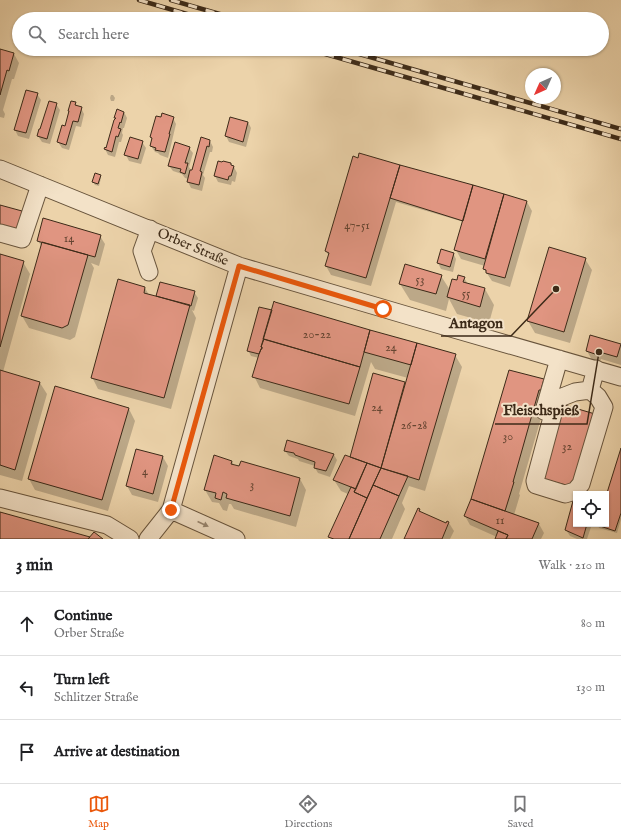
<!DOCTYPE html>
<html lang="en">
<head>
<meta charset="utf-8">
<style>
	body { margin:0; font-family:"IM FELL English",serif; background:#f2f2f2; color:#202124 }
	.controls { position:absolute; right:12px; bottom:12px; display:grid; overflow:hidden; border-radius:0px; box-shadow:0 1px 3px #0004 }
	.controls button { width:36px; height:36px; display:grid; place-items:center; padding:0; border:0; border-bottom:1px solid #e0e0e0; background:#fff; color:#202124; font:20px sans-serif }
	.compass { position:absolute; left:525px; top:68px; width:36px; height:36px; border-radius:50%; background:#fff; box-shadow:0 1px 3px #0004; rotate:225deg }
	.stop { position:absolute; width:12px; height:12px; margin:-9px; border:3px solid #ea580c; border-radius:50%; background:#fff }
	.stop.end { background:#ea580c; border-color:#fff; box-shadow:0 1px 4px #0008 }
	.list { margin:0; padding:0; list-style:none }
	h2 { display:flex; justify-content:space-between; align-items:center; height:52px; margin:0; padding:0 16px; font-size:17px }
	h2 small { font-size:13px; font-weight:400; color:#757577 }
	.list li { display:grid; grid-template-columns:26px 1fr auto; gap:12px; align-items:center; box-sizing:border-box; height:64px; padding:0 16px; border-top:1px solid #e0e0e0 }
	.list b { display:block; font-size:15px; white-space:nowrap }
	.list p { margin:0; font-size:13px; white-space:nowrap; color:#757577 }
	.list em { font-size:13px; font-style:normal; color:#757577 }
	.icon { flex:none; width:22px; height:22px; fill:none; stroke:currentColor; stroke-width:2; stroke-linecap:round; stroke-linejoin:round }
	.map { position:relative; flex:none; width:621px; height:539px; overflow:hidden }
	.search { position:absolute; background:#fff; box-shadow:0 1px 3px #0004; left:12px; right:12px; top:12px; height:44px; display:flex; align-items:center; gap:10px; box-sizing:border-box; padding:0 14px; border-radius:22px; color:#757577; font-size:15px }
	.sheet { height:244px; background:#fff }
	nav { display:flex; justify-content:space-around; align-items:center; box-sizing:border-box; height:56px; border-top:1px solid #e0e0e0; background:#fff; font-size:11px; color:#757577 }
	nav a { display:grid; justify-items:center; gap:2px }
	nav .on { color:#ea580c }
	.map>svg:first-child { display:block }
	.shadow { fill:#0003 }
	.building { fill:#e09581; stroke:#3c2a18 }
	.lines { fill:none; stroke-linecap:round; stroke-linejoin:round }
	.minor-casing { stroke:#68543c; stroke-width:19 }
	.minor { stroke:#f3e2c8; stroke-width:17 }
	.rail-casing { stroke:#3c2a18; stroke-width:4.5 }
	.rail { stroke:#f3e2c8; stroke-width:3; stroke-dasharray:9; stroke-linecap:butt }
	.oneway { fill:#988670 }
	.route { stroke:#ea580c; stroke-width:5 }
	.labels { text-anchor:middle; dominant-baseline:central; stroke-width:4; stroke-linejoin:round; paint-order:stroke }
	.number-label { font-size:12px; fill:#654532 }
	.street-label { font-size:14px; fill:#3c2a18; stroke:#f3e2c8 }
	.leader { fill:none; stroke:#3c2a18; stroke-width:1.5 }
	.callout-dot { fill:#3c2a18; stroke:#f3e2c8; stroke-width:1.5 }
	.callout-label { font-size:15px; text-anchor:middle; font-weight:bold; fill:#3c2a18; stroke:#f3e2c8; stroke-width:4; stroke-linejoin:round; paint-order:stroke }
</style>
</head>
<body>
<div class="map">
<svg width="621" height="539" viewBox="0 0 621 539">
	<rect width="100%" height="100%" fill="#ecd3aa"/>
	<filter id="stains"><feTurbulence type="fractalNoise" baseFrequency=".005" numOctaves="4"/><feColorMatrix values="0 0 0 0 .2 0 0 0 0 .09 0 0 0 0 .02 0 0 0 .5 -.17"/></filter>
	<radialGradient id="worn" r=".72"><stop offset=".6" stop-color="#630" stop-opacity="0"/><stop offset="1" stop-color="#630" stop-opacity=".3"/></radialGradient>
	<path class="shadow" d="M0 50 14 54 19 63 14 79H12L3 110 5 114 4 118 0 117Z
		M37 94 41 100 29 139 18 136 15 130Z
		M111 95H113L115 98 114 101H111L110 98Z
		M75 103 78 107 81 108 84 114 81 127 76 126 69 150 62 148 58 142Z
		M56 104 60 110 50 144 42 142 38 136Z
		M124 112 127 118 124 128H123L122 133 123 135 121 142H119L115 157 108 155 105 149H107L116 119 115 118Z
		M173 118 176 124 168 158 160 155 158 153 155 152 151 146 153 141 151 137Z
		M248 122 251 128 246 147 229 142 226 136Z
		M201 139 210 141 213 147 212 152H210L203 175 205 178 202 191 191 188 188 182 189 179 185 178 182 174 173 171 169 166 189 148 193 153 189 167 191 170 193 172Z
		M142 142 146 148 141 164 129 161 126 155Z
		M354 158 473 186 527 202 532 211 510 287 492 281 484 269 485 266 461 259 456 250 464 222 396 202 371 286 331 275 326 266 329 256 326 251Z
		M230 164 232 166 234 167 237 173 235 182 232 181 231 185 218 182 215 176Z
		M100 176 101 178 99 186 95 185 93 182Z
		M100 236 105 244 99 266 91 263 94 268 75 337 70 340 29 328 22 316 42 247 38 241Z
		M453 253 456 259 453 272 441 269 438 263Z
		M0 255 23 262 30 274 3 372 40 383 47 394 22 481 0 475Z
		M585 259 592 270 570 343 535 333 528 321Z
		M441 276 450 290 464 278 468 284 485 289 494 305 489 323 457 314 449 299 446 311 410 300 400 284Z
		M161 283 194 292 198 298 194 311 192 310 196 318 171 409 98 389 92 377 145 288 149 295 157 297Z
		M260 308 455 355 462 367 425 491 409 486 402 503 405 509 392 539H331L330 537 348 494 341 491 334 480 351 459 374 374 406 384 408 378 375 369 371 362 355 416 260 388 254 376 259 358 251 356 248 350Z
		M620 345 621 347V365L601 359 600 362 592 360 587 351Z
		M543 380 550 392 546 401 519 494 520 495 514 515 539 524 544 533 541 539H496L497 537 470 525 465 516Z
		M129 409 135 421 108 511 35 490 29 479Z
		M137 450 163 457 168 466 158 502 132 495 127 486Z
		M285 451 334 455 337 460 330 477 318 473 315 468V466L299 461 298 459 289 456Z
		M621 451V519L617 533 599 528 598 525V524H606V499Z
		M232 461 234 466 240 468 300 479 306 490 296 527 234 509 231 504H229L227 511 223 510 219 503 212 502 205 490Z
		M576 503V524H592L587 539H577L570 536 566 530Z
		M419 509 422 513 447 524 449 523 454 531 450 539H405Z"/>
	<path class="building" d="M0 49 14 53 9 71 7 70 0 95Z
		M26 90 38 93 26 133 14 130Z
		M49 101 57 103 47 139 37 136 39 129H40Z
		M71 101 76 102 75 105 82 107 78 122 73 121 66 145 57 142 62 125 65 126 69 111H68Z
		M117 109 124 112 121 123 120 122 118 128 121 129 118 137 116 136 112 152 104 149 105 147 106 148 114 120 116 118H114Z
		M162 113 174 117 169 134H170L165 152 155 150 156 148 150 146 152 138 150 137 156 116 161 117Z
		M230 117 248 122 243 142 225 136Z
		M130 137 143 141 138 159 124 155Z
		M201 137 210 140 209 147 207 146 200 171 202 172 199 185 187 182 190 170H192Z
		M175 142 190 147 185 163H188L185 174 180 172 181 169 168 166Z
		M359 153 400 165 366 278 325 266 329 253 325 251 353 156 358 158Z
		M218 161 222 162 223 161 231 163V165L234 166 231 176H229L228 180 214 176Z
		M400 165 473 185 463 221 390 198Z
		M95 173 101 175 98 184 92 182Z
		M473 185 504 194 485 259 454 250Z
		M504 194 527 201 505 278 486 273V270L483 269Z
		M0 205 22 211 19 233 0 228Z
		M43 218 101 235 95 257 37 241Z
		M42 242 88 255 68 325 62 328 21 316Z
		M549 247 586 258 564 332 527 321Z
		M441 249 454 253 450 267 437 263Z
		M0 254 24 261 0 347Z
		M405 264 442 275 436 294 399 284Z
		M458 275 465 277 463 282 485 288 480 307 447 297 452 279 457 280Z
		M118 279 145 287 144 293 190 305 164 398 91 378Z
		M160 282 195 291 191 306 156 296Z
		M274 301 275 302 370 330 360 367 263 339Z
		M259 307 272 310 261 347H262V349H261L259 354 247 351Z
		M370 330 417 343 411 365 364 352Z
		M590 335 621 344 617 357 596 351 595 354 586 351Z
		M264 339 360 367 349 404 252 377 259 354 262 347H261Z
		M417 343 456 354 419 480 381 468Z
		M0 370 40 382 15 470 0 465Z
		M509 370 544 379 541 390H539L513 482H514L505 511 471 499Z
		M373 373 405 382 381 468 350 457Z
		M55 386 129 408 102 500 28 479Z
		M561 404 595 414 573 487 540 478Z
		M287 440 334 454 326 471 314 468 315 462 295 455 294 453 284 451Z
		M621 448V513L615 531 597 525V524H606V496Z
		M136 449 163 456 153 494 126 486Z
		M214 455 232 461 231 464 239 466 241 461 300 478 290 516 226 498 227 494 223 492 221 500 215 498 216 493 204 490Z
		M345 455 367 463 356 489 333 480Z
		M367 463 381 468 367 498 354 492Z
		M381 468 408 476 399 496 373 485Z
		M373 485 399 496 380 539H349Z
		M351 487 356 489 354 492 367 498 349 539H334L328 537Z
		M471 499 539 523 532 539H506L508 535 464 516Z
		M573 501 576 502V524H587L583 538 565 530Z
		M418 508 420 509 419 511 446 523 447 521 449 522 442 539H404Z
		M0 512 90 537 88 539H0Z
		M498 531 508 535 506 539H495Z
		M94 532 103 539H88Z"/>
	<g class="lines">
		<g class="minor-casing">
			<path id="minor" d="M0 169 239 266 416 318 621 377
				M0 233 22 239 40 185
				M149 272 142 251 150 229
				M590 390 598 397 604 407 581 484 575 491 565 494 536 485 535 481 557 399 575 392 590 390 596 369
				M544 411 559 359
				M0 498 107 525 130 539
				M171 510 236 539
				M148 539 171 510 239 266"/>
		</g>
		<use href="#minor" class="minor"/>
		<g class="rail-casing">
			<path id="rail" d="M139 0 204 19
				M171 0 237 19
				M308 49 621 139
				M342 49 621 129"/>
		</g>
		<use href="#rail" class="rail"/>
	</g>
	<defs><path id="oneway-solid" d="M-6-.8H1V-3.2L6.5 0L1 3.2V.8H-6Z"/></defs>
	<use class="oneway" href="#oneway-solid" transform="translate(203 524) rotate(25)"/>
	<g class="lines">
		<path class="route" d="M171 510 239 266 383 309"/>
	</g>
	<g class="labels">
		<g class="number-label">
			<text x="357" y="225">47-51</text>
			<text x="69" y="238">14</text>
			<text x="420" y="279">53</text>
			<text x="466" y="293">55</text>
			<text x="317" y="334">20-22</text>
			<text x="391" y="347">24</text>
			<text x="377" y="407">24</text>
			<text x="414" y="425">26-28</text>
			<text x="508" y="436">30</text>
			<text x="567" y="446">32</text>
			<text x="145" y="471">4</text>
			<text x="252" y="484">3</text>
			<text x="500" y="520">11</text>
		</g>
		<g class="street-label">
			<text transform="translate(193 247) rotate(23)">Orber Straße</text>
		</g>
	</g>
	<path class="leader" d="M556 289L511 336H441M599 352L587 424H495"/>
	<g class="callout-dot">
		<circle cx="556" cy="289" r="4"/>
		<circle cx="599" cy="352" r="4"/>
	</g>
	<g class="callout-label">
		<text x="476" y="328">Antagon</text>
		<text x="541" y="415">Fleischspieß</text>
	</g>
	<rect width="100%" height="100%" filter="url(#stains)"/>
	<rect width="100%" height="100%" fill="url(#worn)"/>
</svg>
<div class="controls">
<button><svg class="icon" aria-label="locate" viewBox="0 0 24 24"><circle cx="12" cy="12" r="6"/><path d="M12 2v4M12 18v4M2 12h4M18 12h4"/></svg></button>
</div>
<svg class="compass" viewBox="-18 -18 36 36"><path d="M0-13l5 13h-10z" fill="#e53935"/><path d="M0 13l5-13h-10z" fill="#757577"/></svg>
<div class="stop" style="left:383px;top:309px"></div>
<div class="stop end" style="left:171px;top:510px"></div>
<div class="search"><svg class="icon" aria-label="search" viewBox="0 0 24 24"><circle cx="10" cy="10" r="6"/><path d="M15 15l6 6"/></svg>Search here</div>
</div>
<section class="sheet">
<h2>3 min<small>Walk · 210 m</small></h2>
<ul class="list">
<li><svg class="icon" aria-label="ahead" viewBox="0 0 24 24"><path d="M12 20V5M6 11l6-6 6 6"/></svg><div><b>Continue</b><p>Orber Straße</p></div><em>80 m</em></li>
<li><svg class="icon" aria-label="left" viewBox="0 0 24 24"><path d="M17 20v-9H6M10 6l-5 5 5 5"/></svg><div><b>Turn left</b><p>Schlitzer Straße</p></div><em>130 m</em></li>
<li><svg class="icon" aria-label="arrive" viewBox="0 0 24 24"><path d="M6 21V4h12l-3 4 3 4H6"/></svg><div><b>Arrive at destination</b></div></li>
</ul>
</section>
<nav>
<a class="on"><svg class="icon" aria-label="map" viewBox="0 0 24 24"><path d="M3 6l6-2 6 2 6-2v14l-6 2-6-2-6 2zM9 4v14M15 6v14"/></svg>Map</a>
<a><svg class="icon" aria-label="directions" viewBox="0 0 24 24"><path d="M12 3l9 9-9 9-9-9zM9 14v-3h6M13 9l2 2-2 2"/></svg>Directions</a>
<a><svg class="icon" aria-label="saved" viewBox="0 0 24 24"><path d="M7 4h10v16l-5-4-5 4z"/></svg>Saved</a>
</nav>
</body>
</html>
